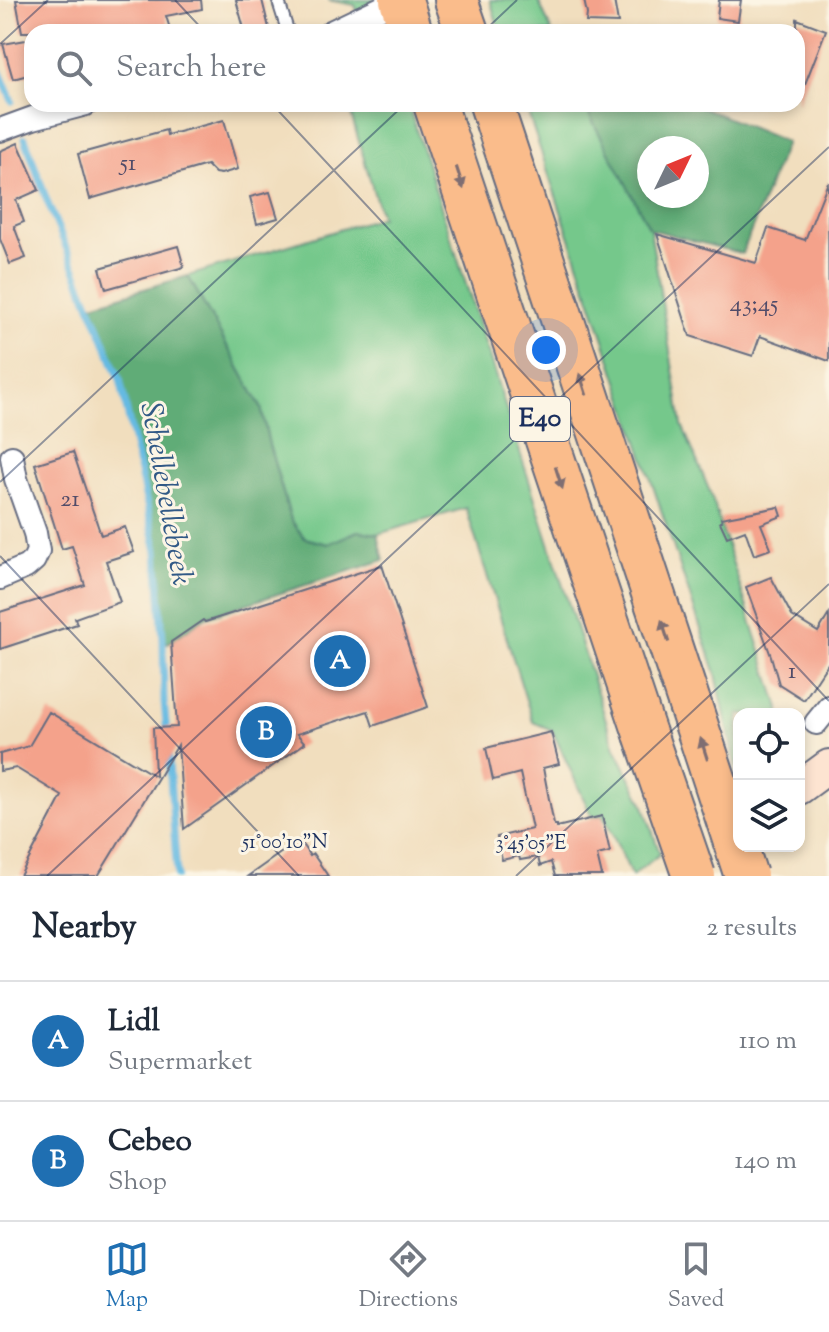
<!DOCTYPE html>
<html lang="en">
<head>
<meta charset="utf-8">
<style>
	body { margin:0; font-family:"Sorts Mill Goudy",serif; background:#f2f2f3; color:#1f2937 }
	.controls { position:absolute; right:24px; bottom:24px; display:grid; overflow:hidden; border-radius:16px; box-shadow:0 4px 12px #0003 }
	.controls button { width:72px; height:72px; display:grid; place-items:center; padding:0; border:0; border-bottom:2px solid #e0e1e3; background:#fff; color:#1f2937; font:40px sans-serif }
	.compass { position:absolute; left:637px; top:136px; width:72px; height:72px; border-radius:50%; background:#fff; box-shadow:0 4px 12px #0003; rotate:47deg }
	.you { position:absolute; left:546px; top:350px; width:28px; height:28px; margin:-20px; border:6px solid #fff; border-radius:50%; background:#1a73e8; box-shadow:0 0 0 12px #1a73e833 }
	.badge { display:grid; place-items:center; width:52px; height:52px; border-radius:50%; background:#1f6fb2; color:#fff; font-size:26px; font-weight:700 }
	.pin { position:absolute; translate:-50% -50%; border:4px solid #fff; box-shadow:0 2px 8px #0006 }
	.list { margin:0; padding:0; list-style:none }
	h2 { display:flex; justify-content:space-between; align-items:center; height:104px; margin:0; padding:0 32px; font-size:34px }
	h2 small { font-size:26px; font-weight:400; color:#747a83 }
	.list li { display:grid; grid-template-columns:52px 1fr auto; gap:24px; align-items:center; box-sizing:border-box; height:120px; padding:0 32px; border-top:2px solid #e0e1e3 }
	.list b { display:block; font-size:30px; white-space:nowrap }
	.list p { margin:0; font-size:26px; white-space:nowrap; color:#747a83 }
	.list em { font-size:26px; font-style:normal; color:#747a83 }
	.icon { flex:none; width:44px; height:44px; fill:none; stroke:currentColor; stroke-width:2; stroke-linecap:round; stroke-linejoin:round }
	.map { position:relative; flex:none; width:829px; height:876px; overflow:hidden }
	.search { position:absolute; background:#fff; box-shadow:0 4px 12px #0003; left:24px; right:24px; top:24px; height:88px; display:flex; align-items:center; gap:20px; box-sizing:border-box; padding:0 28px; border-radius:24px; color:#747a83; font-size:30px }
	.sheet { height:344px; background:#fff }
	nav { display:flex; justify-content:space-around; align-items:center; box-sizing:border-box; height:112px; border-top:2px solid #e0e1e3; background:#fff; font-size:22px; color:#747a83 }
	nav a { display:grid; justify-items:center; gap:4px }
	nav .on { color:#1f6fb2 }
	.map>svg:first-child { display:block }
	.green { fill:#75c88b; stroke:#487c74; stroke-width:2 }
	.forest { fill:#60ac77; stroke:#3e6e6a; stroke-width:2; fill-rule:evenodd }
	.lines { fill:none; stroke-linecap:round; stroke-linejoin:round }
	.stream { stroke:#65bae2; stroke-width:7 }
	.building { fill:#f4a28b }
	.lane-casing { stroke:#666c80; stroke-width:15 }
	.street-casing { stroke:#666c80; stroke-width:26 }
	.secondary-casing { stroke:#666c80; stroke-width:36 }
	.highway-casing { stroke:#666c80; stroke-width:46 }
	.lane { stroke:#fff; stroke-width:11 }
	.street { stroke:#fff; stroke-width:22 }
	.secondary { stroke:#fde4d1; stroke-width:32 }
	.highway { stroke:#fabc8b; stroke-width:42 }
	.highway-bridge-casing { stroke:#666c80; stroke-width:46; stroke-linecap:butt }
	.highway-bridge { stroke:#fabc8b; stroke-width:42 }
	.oneway { fill:#7f6e72 }
	.ticks { fill:none; stroke:#1b2f5e; stroke-width:2; stroke-opacity:0.45 }
	.labels { text-anchor:middle; dominant-baseline:central; stroke-width:6; stroke-linejoin:round; paint-order:stroke }
	.number-label { font-size:24px; fill:#514c69 }
	.shield { fill:#fcf5e5; stroke:#5e6a86; stroke-width:2 }
	.shield-label { font-size:26px; font-weight:bold; fill:#1b2f5e }
	.water-label { font-size:30px; font-style:italic; fill:#315986; stroke:#fcf5e5 }
	.ticks-label { font-size:20px; text-anchor:middle; fill:#1b2f5e; stroke:#fcf5e5; stroke-width:6; stroke-linejoin:round; paint-order:stroke }
</style>
</head>
<body>
<div class="map">
<svg width="829" height="876" viewBox="0 0 829 876">
	<rect width="100%" height="100%" fill="#fcf5e5"/>
	<filter id="ink" filterUnits="userSpaceOnUse"><feTurbulence type="fractalNoise" baseFrequency=".0125" numOctaves="2"/><feDisplacementMap in="SourceGraphic" scale="16" xChannelSelector="R" yChannelSelector="G"/><feConvolveMatrix kernelMatrix="1 2 1 2 8 2 1 2 1" color-interpolation-filters="sRGB"/></filter>
	<filter id="wash" filterUnits="userSpaceOnUse"><feTurbulence type="fractalNoise" baseFrequency=".006" numOctaves="4" result="noise"/><feDisplacementMap in="SourceGraphic" scale="32" xChannelSelector="R" yChannelSelector="G"/><feGaussianBlur stdDeviation="1.8" result="paint"/><feColorMatrix in="noise" values="0 0 0 0 0 0 0 0 0 0 0 0 0 0 0 0 0 1.4 0 .05"/><feComposite in="paint" operator="in"/></filter>
	<g filter="url(#wash)">
		<rect width="100%" height="100%" fill="#f1debe"/>
		<path class="green" d="M328 0H374L385 32H364L355 5Z
			M490 0H538L552 32H500Z
			M348 104H408L615 748 643 803 660 854 632 876 603 815 592 817 552 730 533 722 466 508 378 534 357 531 328 544 305 538 291 520 269 445 261 407 188 276 381 217Z
			M525 104H584L650 229 682 425 710 492 781 714H739V781L716 674Z"/>
		<path class="forest" d="M694 104 786 142 742 254 650 229 584 105ZM697 148V196H649V148Z
			M188 276 261 407 269 445 291 520 304 538 328 544 358 531 378 534 384 560 206 617 168 643 163 640 157 551 120 380 90 305Z"/>
		<g class="lines">
			<path class="stream" d="M0 72 12 101
				M25 138 47 201 120 379 157 551 163 640 164 702 167 734
				M168 751 177 876"/>
		</g>
		<g id="blocks">
			<path class="building" d="M16 0H201L202 9 166 16 171 32H22Z
				M236 0H262L270 32H245Z
				M584 0H614L618 23 586 22 587 14Z
				M719 0H741L738 21 717 18Z
				M797 19 826 30 798 102H797Z
				M32 39V74L13 79 3 44Z
				M224 120 238 169 221 174 215 173 207 165 90 199 78 154 166 130 167 135Z
				M18 143 39 190 16 200 24 222 14 226 26 258 10 264 0 239V151Z
				M828 182 829 361 760 336 753 356 690 336 657 234 756 263 768 228 805 240Z
				M270 192 278 218 257 224 250 197Z
				M178 246 184 267 106 289 100 268Z
				M73 452 101 535 125 527 134 552 106 561 120 602 75 618 77 624 0 649V612L85 585 72 546 62 549 35 464Z
				M779 507 782 516 761 524 771 549 754 555 745 530 727 537 720 522 722 521 721 518Z
				M382 565 428 707 373 726 368 711 297 734 305 743 184 829 178 745 98 876H20L62 796 16 768 0 771V754L29 746 49 712 155 776 153 728 177 727 171 642 203 620 205 622Z
				M771 577 792 616 818 632 829 614V662L804 700 779 684 771 656 746 587Z
				M551 732 559 764 543 768 554 825H557V827L602 816 610 852 597 855 602 876H555L551 862 540 866 538 857 520 860 519 856 502 860 497 837 532 829 520 773 493 780 486 748Z
				M299 840 310 856 313 854 328 876H248Z"/>
		</g>
	</g>
	<g filter="url(#ink)">
		<use href="#blocks" fill-opacity="0" stroke="#666c80" stroke-width="2"/>
		<g class="lines">
			<g class="lane-casing">
				<path id="lane" d="M278 0 288 32"/>
			</g>
			<g class="street-casing">
				<path id="street" d="M331 32 398 0
					M0 130 33 118 86 104
					M0 578 26 567 34 560 38 551 35 533 16 479 12 457
					M816 723 829 707"/>
			</g>
			<g class="secondary-casing">
				<path id="secondary" d="M799 788 829 766"/>
			</g>
			<g class="highway-casing">
				<path id="highway" d="M401 0 411 32
					M456 0 467 32
					M435 104 645 734
					M491 104 690 705"/>
			</g>
			<use href="#lane" class="lane"/>
			<use href="#street" class="street"/>
			<use href="#secondary" class="secondary"/>
			<use href="#highway" class="highway"/>
			<g class="highway-bridge-casing">
				<path id="highway-bridge" d="M690 705 746 876
					M645 734 694 876"/>
			</g>
			<use href="#highway-bridge" class="highway-bridge"/>
		</g>
		<defs><path id="oneway-solid" d="M-6-.8H1V-3.2L6.5 0L1 3.2V.8H-6Z" transform="scale(2)"/></defs>
		<g class="oneway">
			<use href="#oneway-solid" transform="translate(460 178) rotate(72)"/>
			<use href="#oneway-solid" transform="translate(583 384) rotate(-108)"/>
			<use href="#oneway-solid" transform="translate(559 478) rotate(72)"/>
			<use href="#oneway-solid" transform="translate(665 631) rotate(-108)"/>
			<use href="#oneway-solid" transform="translate(704 749) rotate(-108)"/>
		</g>
	</g>
	<path class="ticks" d="M175 0 205 32M483 32 517 0M0 44 48 0M272 104 829 701M0 482 405 104M0 556 299 876M47 876 829 147M516 876 829 584"/>
	<g class="labels">
		<g class="number-label">
			<text x="128" y="164">51</text>
			<text x="754" y="305">43;45</text>
			<text x="70" y="500">21</text>
			<text x="792" y="672">1</text>
		</g>
		<rect class="shield" x="510" y="397" width="60" height="44" rx="6"/>
		<g class="shield-label">
			<text x="540" y="419">E40</text>
		</g>
		<g class="water-label">
			<text transform="translate(165 494) rotate(80)">Schellebellebeek</text>
		</g>
	</g>
	<g class="ticks-label">
		<text x="285" y="848">51°00'10"N</text>
		<text x="531" y="849">3°45'05"E</text>
	</g>
</svg>
<div class="controls">
<button><svg class="icon" aria-label="locate" viewBox="0 0 24 24"><circle cx="12" cy="12" r="6"/><path d="M12 2v4M12 18v4M2 12h4M18 12h4"/></svg></button>
<button><svg class="icon" aria-label="layers" viewBox="0 0 24 24"><path d="M12 4l9 5-9 5-9-5zM3 14l9 5 9-5"/></svg></button>
</div>
<svg class="compass" viewBox="-18 -18 36 36"><path d="M0-13l5 13h-10z" fill="#e53935"/><path d="M0 13l5-13h-10z" fill="#747a83"/></svg>
<div class="you"></div>
<div class="pin badge" style="left:340px;top:661px">A</div>
<div class="pin badge" style="left:266px;top:732px">B</div>
<div class="search"><svg class="icon" aria-label="search" viewBox="0 0 24 24"><circle cx="10" cy="10" r="6"/><path d="M15 15l6 6"/></svg>Search here</div>
</div>
<section class="sheet">
<h2>Nearby<small>2 results</small></h2>
<ul class="list">
<li><span class="badge">A</span><div><b>Lidl</b><p>Supermarket</p></div><em>110 m</em></li>
<li><span class="badge">B</span><div><b>Cebeo</b><p>Shop</p></div><em>140 m</em></li>
</ul>
</section>
<nav>
<a class="on"><svg class="icon" aria-label="map" viewBox="0 0 24 24"><path d="M3 6l6-2 6 2 6-2v14l-6 2-6-2-6 2zM9 4v14M15 6v14"/></svg>Map</a>
<a><svg class="icon" aria-label="directions" viewBox="0 0 24 24"><path d="M12 3l9 9-9 9-9-9zM9 14v-3h6M13 9l2 2-2 2"/></svg>Directions</a>
<a><svg class="icon" aria-label="saved" viewBox="0 0 24 24"><path d="M7 4h10v16l-5-4-5 4z"/></svg>Saved</a>
</nav>
</body>
</html>
